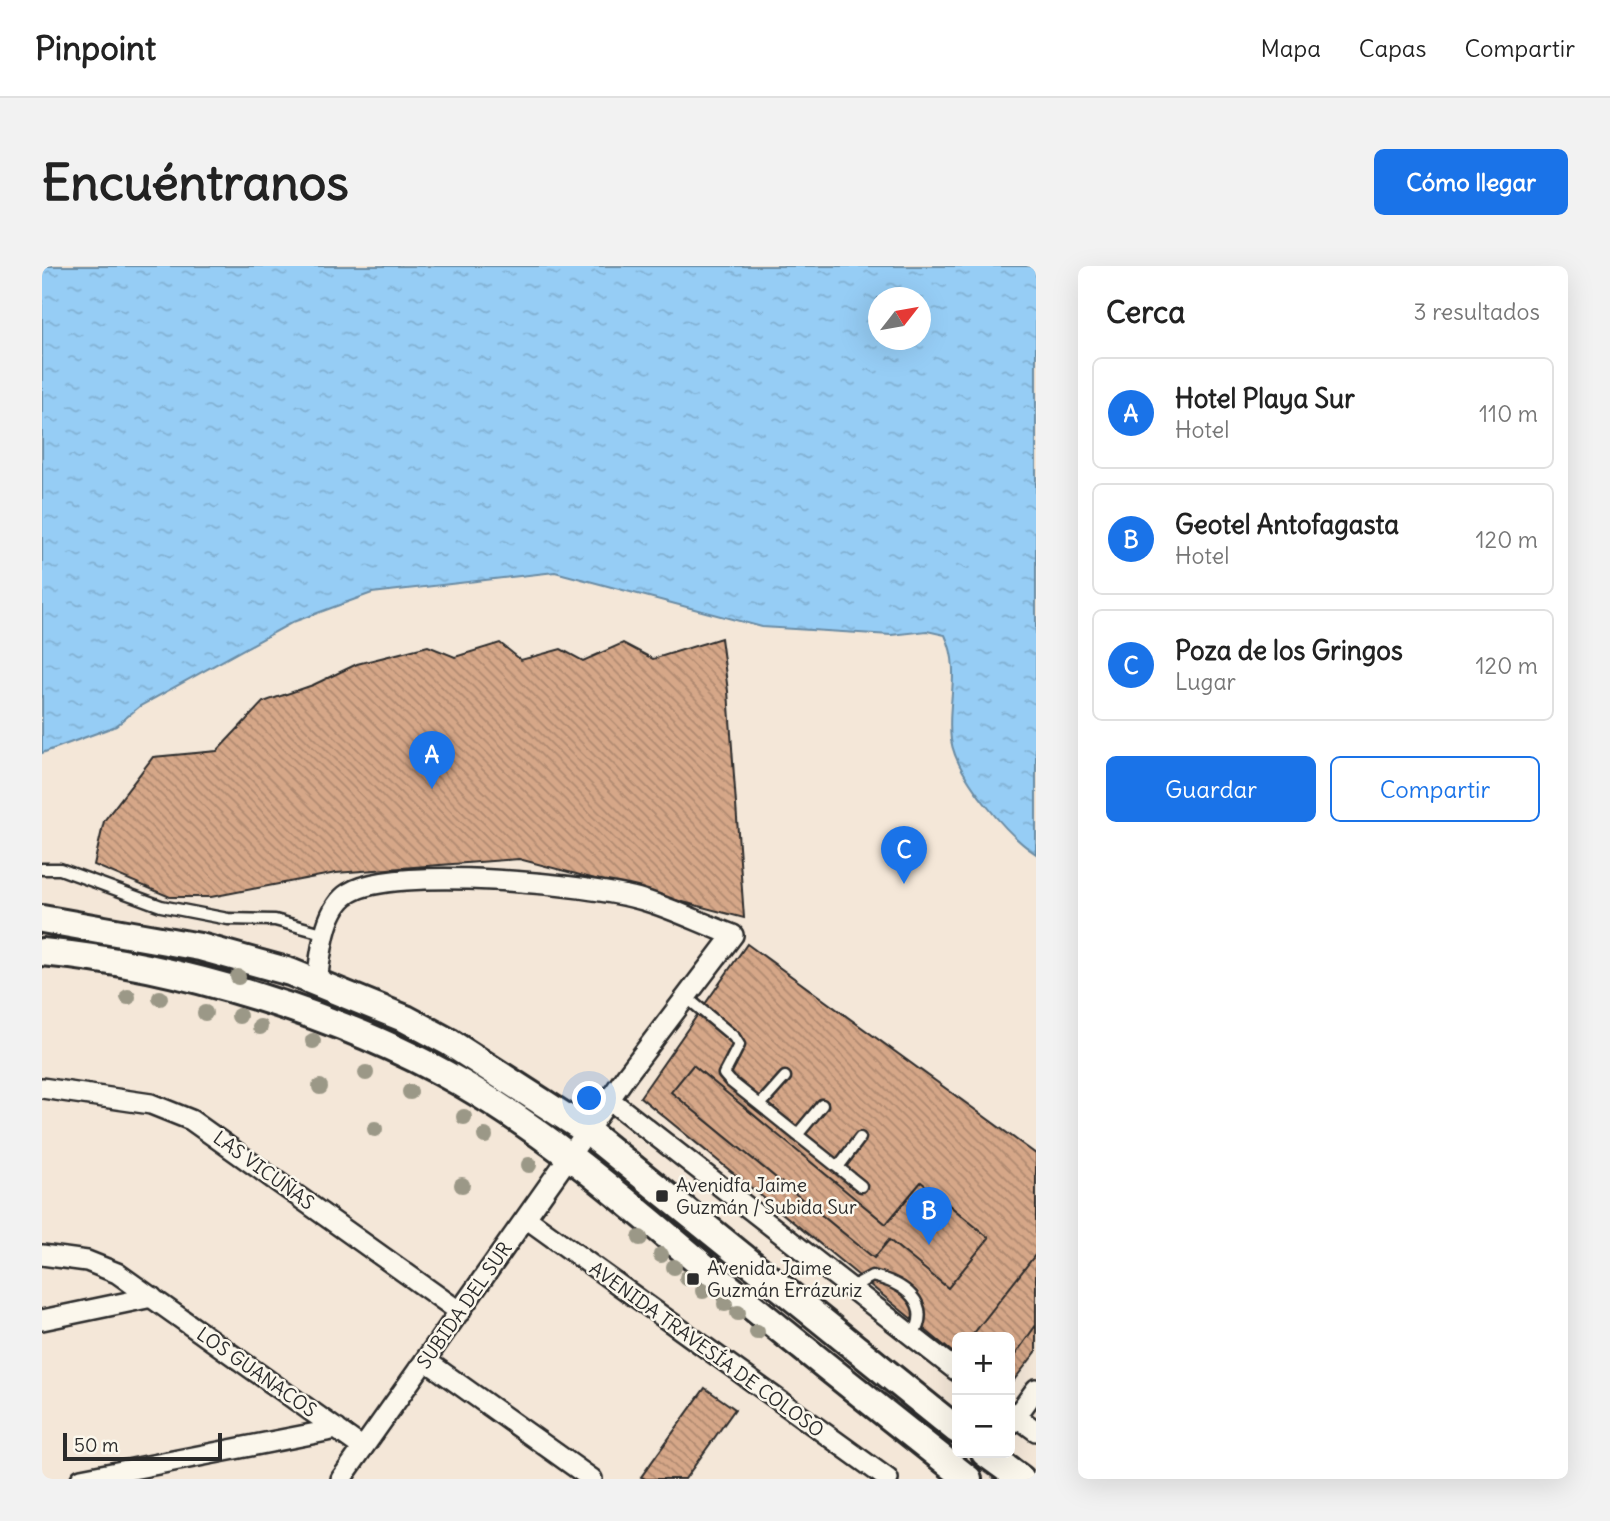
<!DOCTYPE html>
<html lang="es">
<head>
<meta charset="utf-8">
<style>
	body { margin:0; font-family:Delius,sans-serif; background:#f2f2f2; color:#222 }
	.controls { position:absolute; right:21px; bottom:21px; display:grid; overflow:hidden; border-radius:10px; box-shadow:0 7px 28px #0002 }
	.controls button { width:63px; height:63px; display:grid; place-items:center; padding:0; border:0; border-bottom:2px solid #e0e0e0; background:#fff; color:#222; font:35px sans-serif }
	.compass { position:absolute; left:826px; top:21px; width:63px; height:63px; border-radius:50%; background:#fff; box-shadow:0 7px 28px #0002; rotate:59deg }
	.scale { position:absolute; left:21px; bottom:18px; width:159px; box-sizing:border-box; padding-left:7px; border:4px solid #2b2b2b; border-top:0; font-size:19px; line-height:24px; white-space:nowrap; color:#2b2b2b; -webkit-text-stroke:5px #fbf7ec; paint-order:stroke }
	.you { position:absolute; left:548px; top:833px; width:24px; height:24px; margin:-18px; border:5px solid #fff; border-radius:50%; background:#1a73e8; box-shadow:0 0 0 10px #1a73e833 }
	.badge { display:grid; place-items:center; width:46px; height:46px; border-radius:50%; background:#1a73e8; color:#fff; font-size:23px; font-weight:700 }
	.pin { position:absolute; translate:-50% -58px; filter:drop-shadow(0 2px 4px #0008) }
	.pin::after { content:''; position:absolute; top:37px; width:24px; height:21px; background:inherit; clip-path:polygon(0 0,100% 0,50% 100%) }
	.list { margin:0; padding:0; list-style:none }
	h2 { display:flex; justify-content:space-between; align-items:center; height:91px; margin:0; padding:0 28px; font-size:30px }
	h2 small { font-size:23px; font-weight:400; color:#767676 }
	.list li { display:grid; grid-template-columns:46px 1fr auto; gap:21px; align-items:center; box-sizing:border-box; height:112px; margin:0 14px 14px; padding:0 14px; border:2px solid #e0e0e0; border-radius:10px }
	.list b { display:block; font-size:26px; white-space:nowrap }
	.list p { margin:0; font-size:23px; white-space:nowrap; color:#767676 }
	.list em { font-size:23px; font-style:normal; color:#767676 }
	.actions { display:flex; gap:14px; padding:21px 28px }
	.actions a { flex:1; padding:16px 0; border:2px solid #1a73e8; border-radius:10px; text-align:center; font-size:24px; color:#1a73e8 }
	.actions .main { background:#1a73e8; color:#fff }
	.map { position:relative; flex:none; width:994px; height:1213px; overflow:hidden; border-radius:10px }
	header { display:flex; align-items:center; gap:42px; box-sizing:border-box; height:98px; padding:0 35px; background:#fff; border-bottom:2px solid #e0e0e0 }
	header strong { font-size:33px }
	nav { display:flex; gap:38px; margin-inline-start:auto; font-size:24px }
	.intro { display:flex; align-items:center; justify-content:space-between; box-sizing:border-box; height:168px; padding:0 42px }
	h1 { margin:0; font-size:49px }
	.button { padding:18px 32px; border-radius:10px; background:#1a73e8; color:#fff; font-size:24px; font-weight:700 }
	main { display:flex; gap:42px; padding:0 42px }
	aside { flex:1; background:#fff; border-radius:10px; box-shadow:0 7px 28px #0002 }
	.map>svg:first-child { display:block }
	.water { fill:url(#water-ripples); stroke:#6b8ca4; stroke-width:2; fill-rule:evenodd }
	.building { fill:url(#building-back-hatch); stroke:#2b2b2b; stroke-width:2 }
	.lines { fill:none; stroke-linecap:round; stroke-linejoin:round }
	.service-casing { stroke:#2b2b2b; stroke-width:15 }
	.minor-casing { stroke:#2b2b2b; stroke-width:24 }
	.secondary-casing { stroke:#2b2b2b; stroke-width:32 }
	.service { stroke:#fbf7ec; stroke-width:10 }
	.minor { stroke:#fbf7ec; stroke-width:19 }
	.secondary { stroke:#fbf7ec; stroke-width:26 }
	.tree { fill:#9b9887 }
	.poi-dot { fill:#2b2b2b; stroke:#fbf7ec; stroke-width:2.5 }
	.labels { text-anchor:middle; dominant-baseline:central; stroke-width:5; stroke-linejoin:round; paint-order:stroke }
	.street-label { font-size:19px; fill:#2b2b2b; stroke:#fbf7ec }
	.poi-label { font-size:19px; fill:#2b2b2b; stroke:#fbf7ec; text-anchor:start }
</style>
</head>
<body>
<header>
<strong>Pinpoint</strong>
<nav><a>Mapa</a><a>Capas</a><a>Compartir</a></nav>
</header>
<div class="intro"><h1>Encuéntranos</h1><a class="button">Cómo llegar</a></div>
<main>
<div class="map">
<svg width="994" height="1213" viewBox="0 0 994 1213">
	<defs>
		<pattern id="water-ripples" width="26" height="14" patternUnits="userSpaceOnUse" patternTransform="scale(1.75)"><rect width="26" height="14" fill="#96cdf5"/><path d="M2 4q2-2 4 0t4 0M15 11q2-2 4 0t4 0" fill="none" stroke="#81b0d2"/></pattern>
		<pattern id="building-back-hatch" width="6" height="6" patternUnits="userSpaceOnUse" patternTransform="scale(1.75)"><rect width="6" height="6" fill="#d6a788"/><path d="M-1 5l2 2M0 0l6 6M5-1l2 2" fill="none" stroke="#ae886f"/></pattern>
	</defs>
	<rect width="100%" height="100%" fill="#f4e7d8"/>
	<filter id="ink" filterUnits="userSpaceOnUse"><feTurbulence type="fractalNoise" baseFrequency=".0143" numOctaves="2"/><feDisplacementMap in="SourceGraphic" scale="14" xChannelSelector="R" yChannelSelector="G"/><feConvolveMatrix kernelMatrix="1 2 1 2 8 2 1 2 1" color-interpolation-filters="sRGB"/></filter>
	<g filter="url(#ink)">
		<path class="water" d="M0 0H994V588C965 569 914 509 909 474 904 437 920 405 903 369L885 365 849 369 720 361 513 306 330 327 251 356 98 440 74 460 0 487ZM836 32H878V74H836Z"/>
		<path class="building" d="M679 372 686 425 702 652 477 593 294 607 169 631H128L52 599 62 555 111 491 175 485 221 436 271 419 315 398 386 380 413 391 458 377 479 394 519 383 541 395 581 377 611 393Z
			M705 678 994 888V1086L968 1119V1071H915V1090L598 831Z
			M651 799 844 958 879 916 947 972 906 1022 847 974 832 992 629 826Z
			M994 988V1059L968 1096V1071H929Z
			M663 1122 693 1143 643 1213H603L599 1211Z"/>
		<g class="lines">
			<g class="service-casing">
				<path id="service" d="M0 603H18L119 640 186 653 233 654 284 668
					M644 731 692 771 697 779 682 808 688 815 819 920
					M718 839 743 811
					M755 869 780 839
					M796 901 818 872
					M808 1022 830 1010C861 1017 891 1036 871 1070"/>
			</g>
			<g class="minor-casing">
				<path id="minor" d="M275 715C279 688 282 642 307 627 351 599 549 618 601 634 632 643 661 658 691 669L584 810 299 1213
					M0 822 109 838 149 854 418 1046
					M568 834 915 1105
					M484 952 846 1213
					M0 989 45 995 75 1007 321 1182
					M0 1054 110 1031
					M383 1094 550 1213
					M968 1146 994 1165
					M968 1159 994 1123
					M39 1213 295 1163"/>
			</g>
			<g class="secondary-casing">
				<path id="secondary" d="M0 653 158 681 248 706 364 753 407 776 545 865 915 1164
					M0 686C134 698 303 750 419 817 514 872 595 945 679 1015 760 1082 843 1147 926 1213
					M943 1187 979 1213"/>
			</g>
			<use href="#service" class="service"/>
			<use href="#minor" class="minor"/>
			<use href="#secondary" class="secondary"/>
		</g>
		<g class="tree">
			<circle cx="196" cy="711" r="8"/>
			<circle cx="86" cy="731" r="8"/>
			<circle cx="118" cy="732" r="8"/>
			<circle cx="163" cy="747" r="8"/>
			<circle cx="197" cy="750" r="8"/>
			<circle cx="218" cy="761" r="8"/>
			<circle cx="271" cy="775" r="8"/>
			<circle cx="324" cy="807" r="8"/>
			<circle cx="278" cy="821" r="8"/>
			<circle cx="368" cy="826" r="8"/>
			<circle cx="422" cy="851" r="8"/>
			<circle cx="333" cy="863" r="8"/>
			<circle cx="443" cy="870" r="8"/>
			<circle cx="487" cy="899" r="8"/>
			<circle cx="420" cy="919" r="8"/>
			<circle cx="598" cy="972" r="8"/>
			<circle cx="619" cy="989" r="8"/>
			<circle cx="632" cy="1001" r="8"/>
			<circle cx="645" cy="1012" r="8"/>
			<circle cx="661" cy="1025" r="8"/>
			<circle cx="683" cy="1038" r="8"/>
			<circle cx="696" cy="1047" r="8"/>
			<circle cx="715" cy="1066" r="8"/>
		</g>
	</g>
	<g class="poi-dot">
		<rect x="613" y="923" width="14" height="14" rx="3.5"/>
		<rect x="644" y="1006" width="14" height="14" rx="3.5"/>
	</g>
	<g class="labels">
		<g class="street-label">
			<text transform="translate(222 904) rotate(36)">LAS VICUÑAS</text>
			<text transform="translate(422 1039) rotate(-55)">SUBIDA DEL SUR</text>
			<text transform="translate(665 1083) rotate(36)">AVENIDA TRAVESÍA DE COLOSO</text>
			<text transform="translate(215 1106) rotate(35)">LOS GUANACOS</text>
		</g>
		<g class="poi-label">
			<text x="634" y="919">Avenidfa Jaime<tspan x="634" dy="22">Guzmán / Subida Sur</tspan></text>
			<text x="665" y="1002">Avenida Jaime<tspan x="665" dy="22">Guzmán Errázuriz</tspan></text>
		</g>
	</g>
</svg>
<div class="controls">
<button>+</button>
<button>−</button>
</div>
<svg class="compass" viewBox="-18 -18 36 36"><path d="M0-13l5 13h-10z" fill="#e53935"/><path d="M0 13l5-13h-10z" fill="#767676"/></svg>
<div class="scale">50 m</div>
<div class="you"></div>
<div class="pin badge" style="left:390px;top:523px">A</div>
<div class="pin badge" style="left:887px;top:979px">B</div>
<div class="pin badge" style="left:862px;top:618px">C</div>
</div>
<aside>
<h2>Cerca<small>3 resultados</small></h2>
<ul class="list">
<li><span class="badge">A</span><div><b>Hotel Playa Sur</b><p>Hotel</p></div><em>110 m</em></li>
<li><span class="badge">B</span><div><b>Geotel Antofagasta</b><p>Hotel</p></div><em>120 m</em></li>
<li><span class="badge">C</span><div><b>Poza de los Gringos</b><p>Lugar</p></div><em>120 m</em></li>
</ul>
<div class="actions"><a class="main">Guardar</a><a>Compartir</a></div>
</aside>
</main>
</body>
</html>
